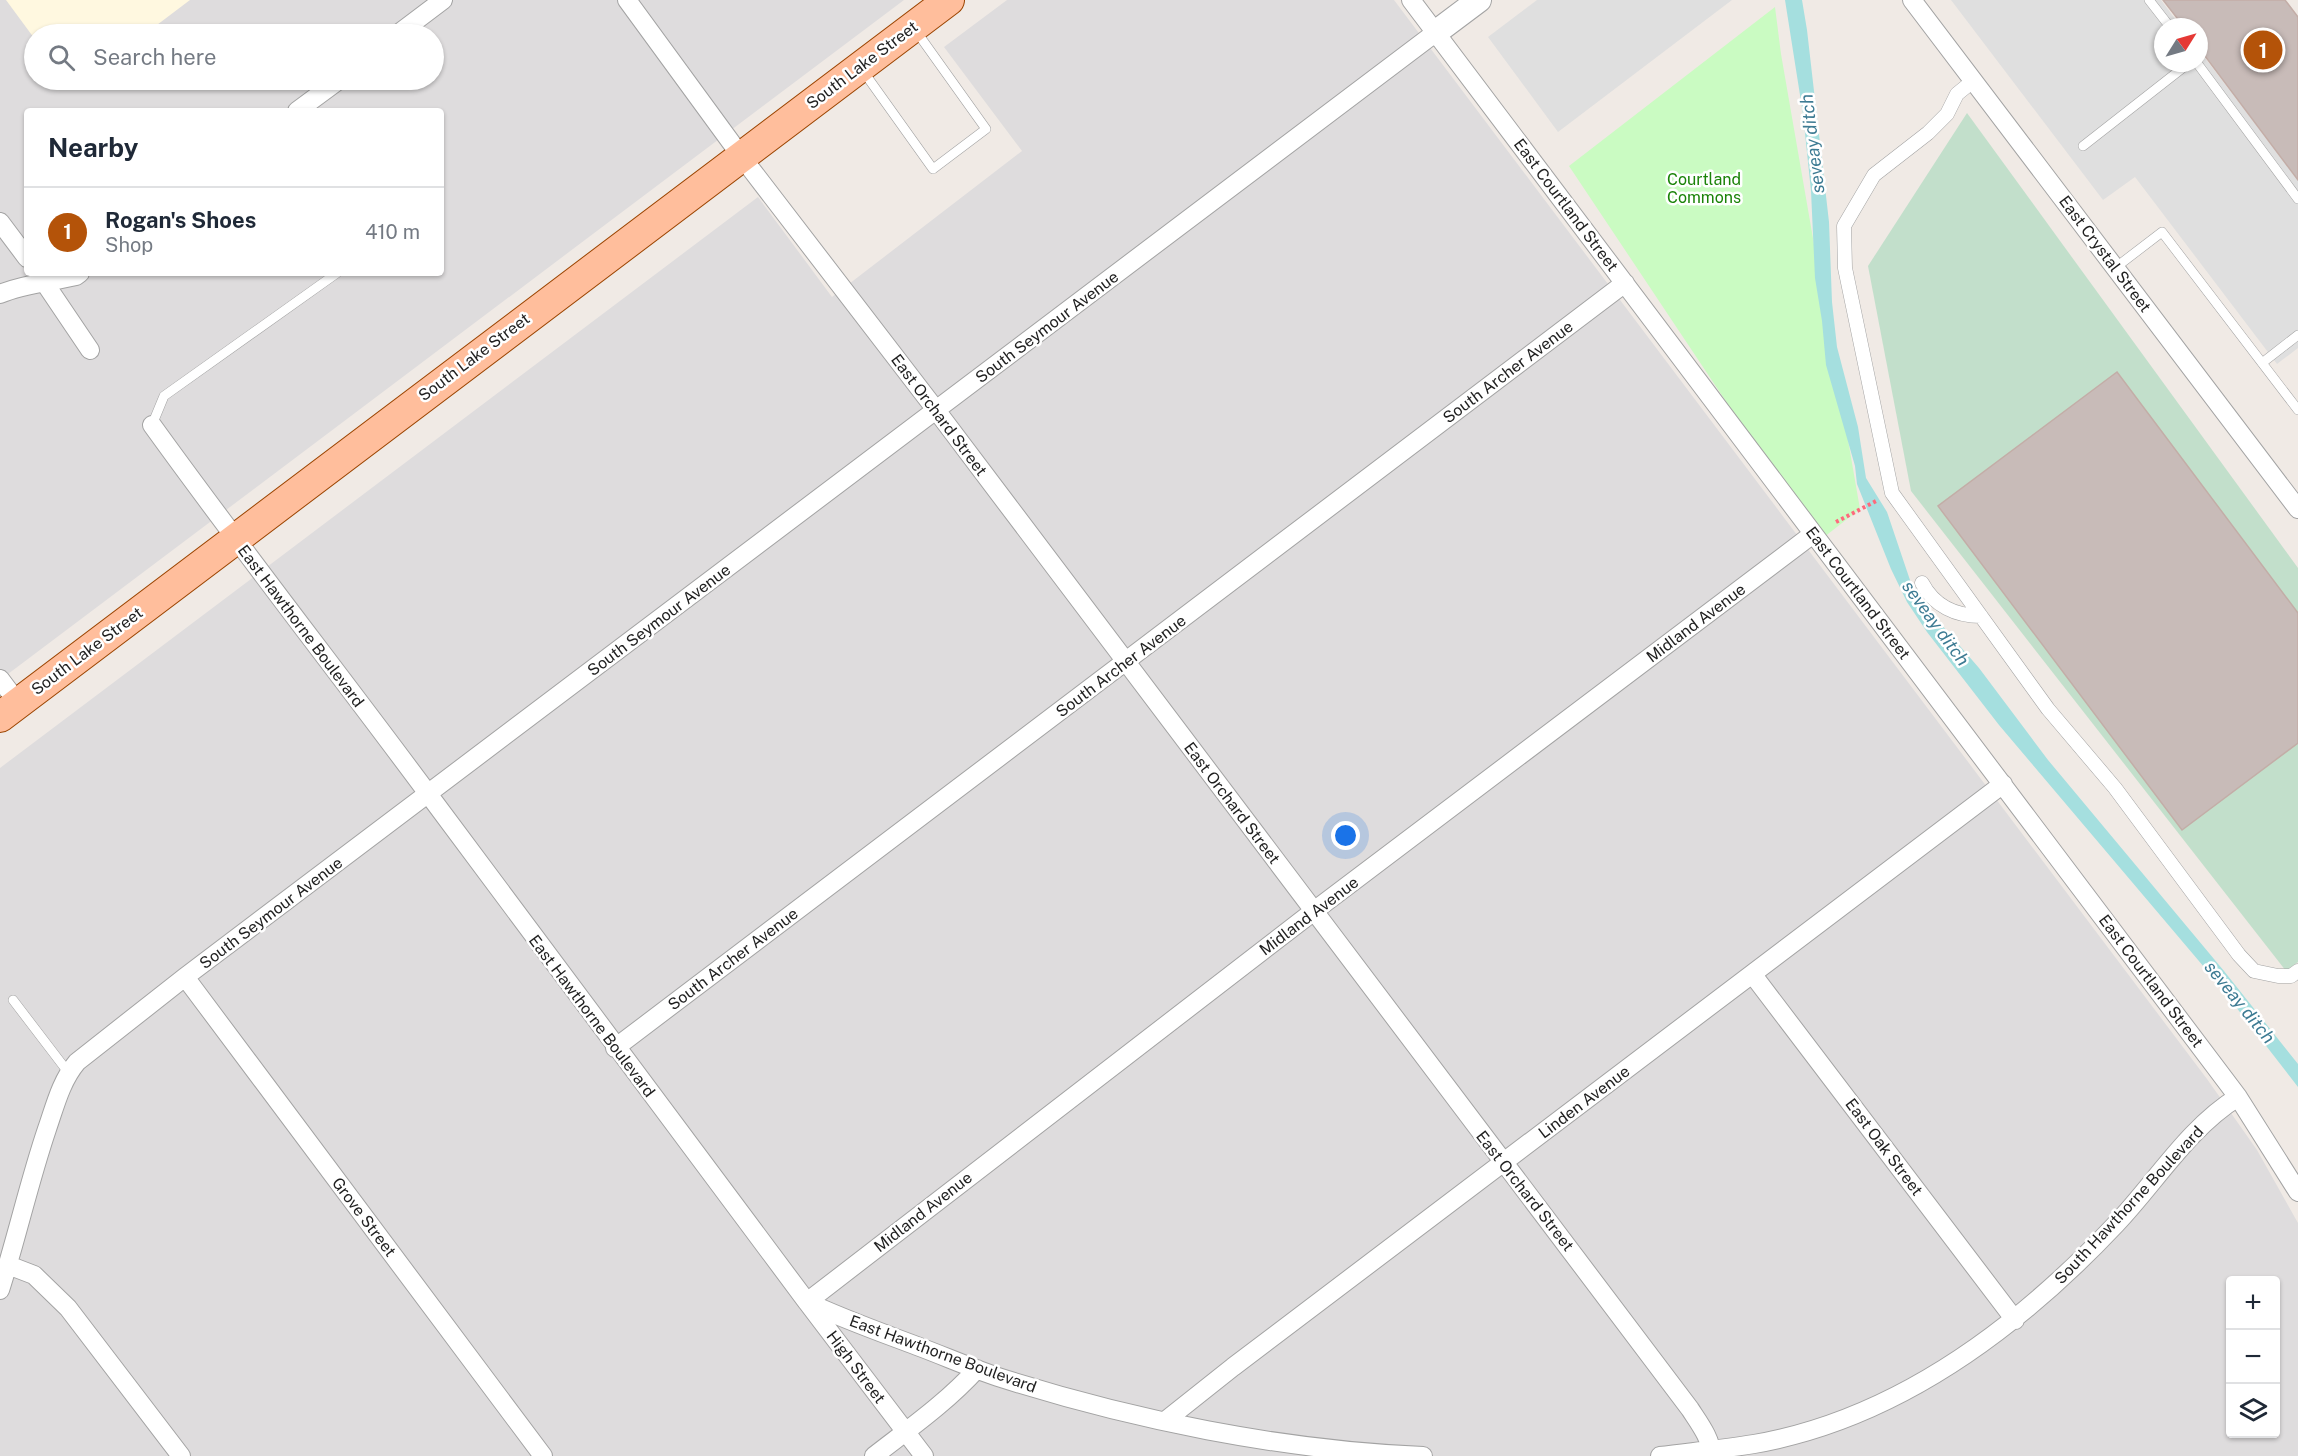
<!DOCTYPE html>
<html lang="en">
<head>
<meta charset="utf-8">
<style>
	body { margin:0; font-family:"Public Sans",sans-serif; background:#f2f2f3; color:#1f2937 }
	.controls { position:absolute; right:18px; bottom:18px; display:grid; overflow:hidden; border-radius:6px; box-shadow:0 2px 4px #0004 }
	.controls button { width:54px; height:54px; display:grid; place-items:center; padding:0; border:0; border-bottom:2px solid #e0e1e3; background:#fff; color:#1f2937; font:30px sans-serif }
	.compass { position:absolute; left:2154px; top:18px; width:54px; height:54px; border-radius:50%; background:#fff; box-shadow:0 2px 4px #0004; rotate:53deg }
	.you { position:absolute; left:1346px; top:836px; width:21px; height:21px; margin:-15px; border:4px solid #fff; border-radius:50%; background:#1a73e8; box-shadow:0 0 0 9px #1a73e833 }
	.badge { display:grid; place-items:center; width:39px; height:39px; border-radius:50%; background:#b45309; color:#fff; font-size:20px; font-weight:700 }
	.pin { position:absolute; translate:-50% -50%; border:3px solid #fff; box-shadow:0 2px 6px #0006 }
	.list { margin:0; padding:0; list-style:none }
	h2 { display:flex; justify-content:space-between; align-items:center; height:78px; margin:0; padding:0 24px; font-size:26px }
	h2 small { font-size:20px; font-weight:400; color:#747a83 }
	.list li { display:grid; grid-template-columns:39px 1fr auto; gap:18px; align-items:center; box-sizing:border-box; height:90px; padding:0 24px; border-top:2px solid #e0e1e3 }
	.list b { display:block; font-size:22px; white-space:nowrap }
	.list p { margin:0; font-size:20px; white-space:nowrap; color:#747a83 }
	.list em { font-size:20px; font-style:normal; color:#747a83 }
	.icon { flex:none; width:33px; height:33px; fill:none; stroke:currentColor; stroke-width:2; stroke-linecap:round; stroke-linejoin:round }
	.map { position:relative; flex:none; width:2298px; height:1456px; overflow:hidden }
	.search { position:absolute; background:#fff; box-shadow:0 2px 4px #0004; left:24px; top:24px; width:420px; height:66px; display:flex; align-items:center; gap:15px; box-sizing:border-box; padding:0 21px; border-radius:33px; color:#747a83; font-size:22px }
	.panel { position:absolute; background:#fff; box-shadow:0 2px 4px #0004; left:24px; top:108px; width:420px; height:168px; border-radius:6px }
	.map>svg:first-child { display:block }
	.residential { fill:#dedcdd; fill-rule:evenodd }
	.education { fill:#fff8e0 }
	.wetland { fill:#c2dfcb }
	.park { fill:#cafbc2 }
	.parking { fill:#dfdfdf }
	.water { fill:#a5dfdf }
	.building { fill:#c8bbb8; stroke:#c3ada7; stroke-width:1.5 }
	.lines { fill:none; stroke-linecap:round; stroke-linejoin:round }
	.service-casing { stroke:#a3a3a3; stroke-width:10 }
	.pedestrian-casing { stroke:#a3a3a3; stroke-width:15 }
	.minor-casing { stroke:#a3a3a3; stroke-width:20 }
	.tertiary-casing { stroke:#a3a3a3; stroke-width:26 }
	.primary-casing { stroke:#9b4400; stroke-width:32 }
	.path { stroke:#fe697c; stroke-width:4; stroke-dasharray:3 3; stroke-linecap:butt }
	.service { stroke:#fff; stroke-width:9 }
	.pedestrian { stroke:#fff; stroke-width:14 }
	.minor { stroke:#fff; stroke-width:18 }
	.tertiary { stroke:#fff; stroke-width:24 }
	.primary { stroke:#ffbe9c; stroke-width:30 }
	.labels { text-anchor:middle; dominant-baseline:central; stroke-width:5; stroke-linejoin:round; paint-order:stroke }
	.street-label { font-size:16px; fill:#1f1f1f; stroke:#fff }
	.park-label { font-size:16px; fill:#1a8308; stroke:#fff }
	.water-label { font-size:18px; font-style:italic; fill:#3d7b93; stroke:#fff }
</style>
</head>
<body>
<div class="map">
<svg width="2298" height="1456" viewBox="0 0 2298 1456">
	<rect width="100%" height="100%" fill="#f0eae5"/>
	<path class="residential" d="M0 0H904L0 680ZM34 34H434V80H34ZM27 111H441V273H27Z
		M1007 0H1394L2207 1079 2257 1150 2298 1223V1456H0V768L758 197 832 297 1022 151 944 47ZM2230 1280H2276V1434H2230Z"/>
	<path class="education" d="M6 0H190L145 34H34V38Z"/>
	<path class="wetland" d="M1967 113 2298 568V962L2286 971 1911 491 1868 266Z"/>
	<path class="park" d="M1775 7 1781 54 1860 509 1819 541 1569 166Z"/>
	<path class="parking" d="M1537 0H1732L1558 132 1488 37Z
		M1951 0H2161L2181 27H2163V63H2199V50L2298 180V348L2277 364 2135 177 2103 200Z"/>
	<path class="water" d="M1785 0H1802L1807 30 1829 222 1832 302 1837 347 1858 427 1866 478 1887 512 1913 589 1923 609 1940 623 1979 668 2048 760 2224 971 2298 1064V1087L2215 980 1999 725 1927 632 1907 602 1891 569 1857 484 1855 466 1826 365 1822 321 1815 278 1811 191 1803 114Z"/>
	<path class="building" d="M2163 0H2285L2298 17V180L2199 48V27H2184Z
		M2117 372 2298 613V743L2182 830 1938 506Z"/>
	<g class="lines">
		<g class="service-casing">
			<path id="service" d="M2149 0 2170 27
				M2197 63 2298 199
				M863 71 933 169 986 129 916 31
				M2083 146 2189 63
				M2115 268 2162 232 2298 410
				M2262 363 2298 335
				M152 425 164 396 337 273
				M13 1000 68 1072"/>
		</g>
		<g class="pedestrian-casing">
			<path id="pedestrian" d="M1973 81 1957 94 1947 114 1928 133 1874 175 1844 226 1845 268 1892 493 2048 709 2115 788 2239 955 2254 971 2278 976H2291L2298 971
				M1922 583C1934 606 1956 616 1981 616"/>
		</g>
		<g class="minor-casing">
			<path id="minor" d="M627 0 741 156 936 410 1690 1409C1699 1423 1711 1438 1712 1456
				M1411 0 2238 1097 2298 1192
				M1912 0 2298 509
				M398 34 443 0
				M297 111 339 80
				M0 222 27 258
				M38 273 90 350
				M0 294C24 284 51 282 76 276L80 273
				M152 425C242 550 337 671 429 795 554 965 680 1134 807 1302 843 1319 880 1332 917 1346 944 1356 971 1368 998 1377 1133 1420 1281 1450 1423 1456
				M0 679 18 703
				M1753 975 2015 1320
				M185 977 543 1456
				M615 1048 1625 283
				M8 1265 34 1275 68 1308 181 1456
				M0 1290C17 1237 29 1182 47 1129 55 1106 61 1081 77 1062L185 977 1435 33
				M1165 1421 1233 1367 2003 784
				M874 1456C910 1428 946 1403 977 1369
				M924 1456 807 1302 1314 911 1813 534
				M1660 1456C1691 1452 1723 1449 1754 1444 1898 1419 2018 1328 2116 1224 2156 1182 2188 1128 2238 1097"/>
		</g>
		<g class="tertiary-casing">
			<path id="tertiary" d="M1435 33 1479 0"/>
		</g>
		<g class="primary-casing">
			<path id="primary" d="M0 717 949 0"/>
		</g>
		<path class="path" d="M1836 522 1878 500"/>
		<use href="#service" class="service"/>
		<use href="#pedestrian" class="pedestrian"/>
		<use href="#minor" class="minor"/>
		<use href="#tertiary" class="tertiary"/>
		<use href="#primary" class="primary"/>
	</g>
	<g class="labels">
		<g class="street-label">
			<text transform="translate(862 65) rotate(-37)">South Lake Street</text>
			<text transform="translate(1566 205) rotate(53)">East Courtland Street</text>
			<text transform="translate(2105 254) rotate(53)">East Crystal Street</text>
			<text transform="translate(1047 327) rotate(-37)">South Seymour Avenue</text>
			<text transform="translate(474 357) rotate(-37)">South Lake Street</text>
			<text transform="translate(1508 372) rotate(-37)">South Archer Avenue</text>
			<text transform="translate(939 415) rotate(53)">East Orchard Street</text>
			<text transform="translate(1858 593) rotate(53)">East Courtland Street</text>
			<text transform="translate(659 620) rotate(-37)">South Seymour Avenue</text>
			<text transform="translate(1696 623) rotate(-37)">Midland Avenue</text>
			<text transform="translate(301 626) rotate(53)">East Hawthorne Boulevard</text>
			<text transform="translate(87 651) rotate(-37)">South Lake Street</text>
			<text transform="translate(1121 666) rotate(-37)">South Archer Avenue</text>
			<text transform="translate(1232 803) rotate(53)">East Orchard Street</text>
			<text transform="translate(271 913) rotate(-37)">South Seymour Avenue</text>
			<text transform="translate(1309 916) rotate(-37)">Midland Avenue</text>
			<text transform="translate(733 959) rotate(-37)">South Archer Avenue</text>
			<text transform="translate(2151 981) rotate(53)">East Courtland Street</text>
			<text transform="translate(592 1016) rotate(53)">East Hawthorne Boulevard</text>
			<text transform="translate(1584 1102) rotate(-37)">Linden Avenue</text>
			<text transform="translate(1884 1147) rotate(53)">East Oak Street</text>
			<text transform="translate(1525 1191) rotate(52)">East Orchard Street</text>
			<text transform="translate(2129 1205) rotate(-47)">South Hawthorne Boulevard</text>
			<text transform="translate(923 1212) rotate(-38)">Midland Avenue</text>
			<text transform="translate(364 1217) rotate(53)">Grove Street</text>
			<text transform="translate(943 1354) rotate(20)">East Hawthorne Boulevard</text>
			<text transform="translate(856 1367) rotate(53)">High Street</text>
		</g>
		<g class="park-label">
			<text x="1704" y="179">Courtland<tspan x="1704" dy="18">Commons</tspan></text>
		</g>
		<g class="water-label">
			<text transform="translate(1812 144) rotate(-97)">seveay ditch</text>
			<text transform="translate(1936 623) rotate(54)">seveay ditch</text>
			<text transform="translate(2240 1002) rotate(51)">seveay ditch</text>
		</g>
	</g>
</svg>
<div class="controls">
<button>+</button>
<button>−</button>
<button><svg class="icon" aria-label="layers" viewBox="0 0 24 24"><path d="M12 4l9 5-9 5-9-5zM3 14l9 5 9-5"/></svg></button>
</div>
<svg class="compass" viewBox="-18 -18 36 36"><path d="M0-13l5 13h-10z" fill="#e53935"/><path d="M0 13l5-13h-10z" fill="#747a83"/></svg>
<div class="you"></div>
<div class="pin badge" style="left:2263px;top:50px">1</div>
<div class="search"><svg class="icon" aria-label="search" viewBox="0 0 24 24"><circle cx="10" cy="10" r="6"/><path d="M15 15l6 6"/></svg>Search here</div>
<section class="panel">
<h2>Nearby<small></small></h2>
<ul class="list">
<li><span class="badge">1</span><div><b>Rogan's Shoes</b><p>Shop</p></div><em>410 m</em></li>
</ul>
</section>
</div>
</body>
</html>
